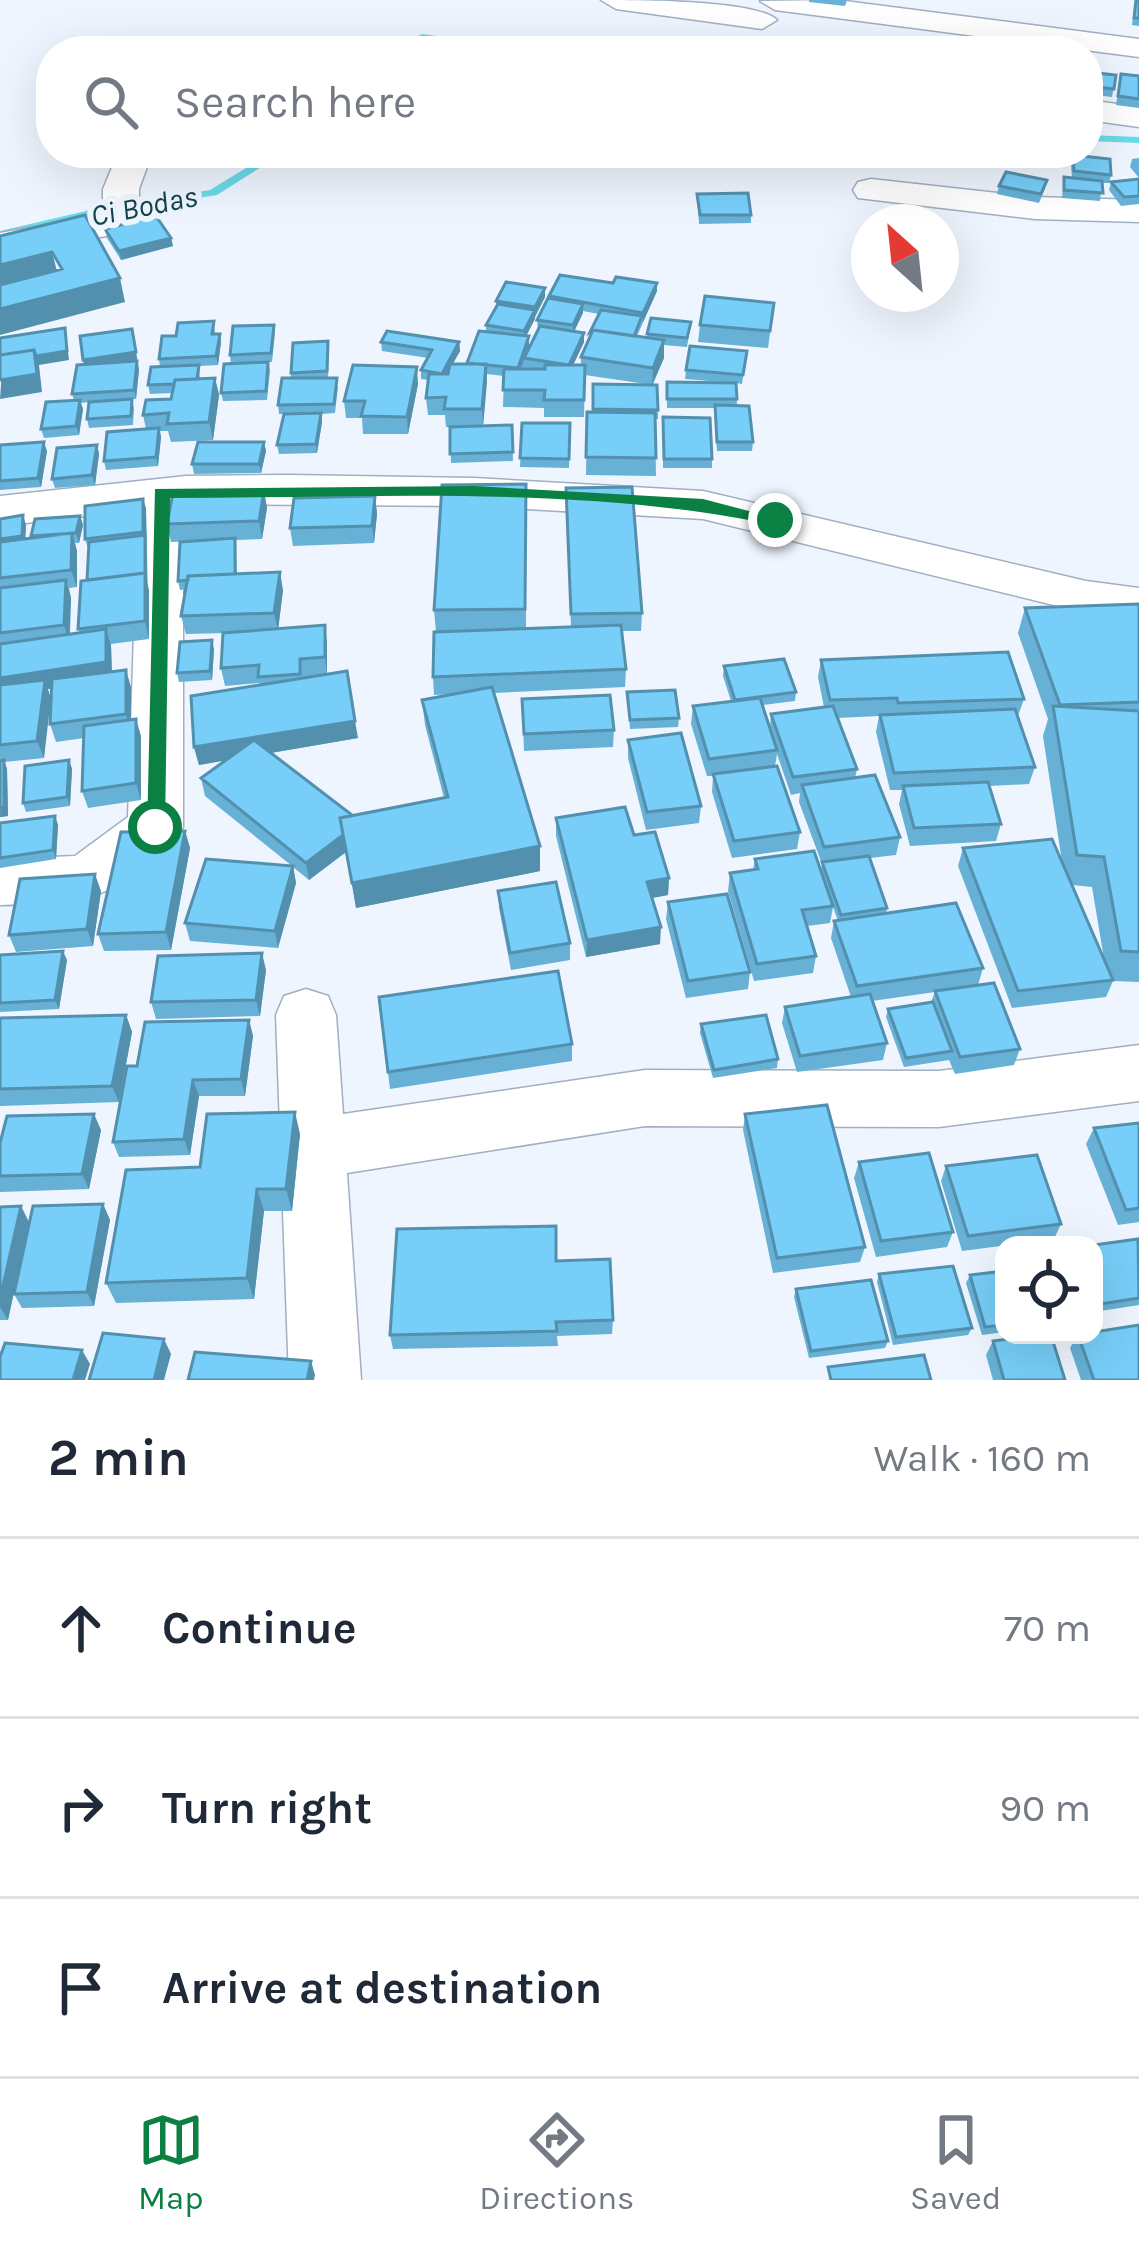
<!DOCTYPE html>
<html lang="en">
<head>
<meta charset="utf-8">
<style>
	body { margin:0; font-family:Karla,sans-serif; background:#f2f2f3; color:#1f2937 }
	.controls { position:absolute; right:36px; bottom:36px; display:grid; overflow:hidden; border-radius:24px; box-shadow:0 12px 48px #0002 }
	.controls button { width:108px; height:108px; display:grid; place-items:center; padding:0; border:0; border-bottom:3px solid #e0e1e3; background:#fff; color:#1f2937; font:60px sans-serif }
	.compass { position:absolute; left:851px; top:204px; width:108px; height:108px; border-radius:50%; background:#fff; box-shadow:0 12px 48px #0002; rotate:333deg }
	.stop { position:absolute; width:36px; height:36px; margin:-27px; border:9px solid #0b8043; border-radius:50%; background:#fff }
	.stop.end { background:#0b8043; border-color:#fff; box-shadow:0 3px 12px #0008 }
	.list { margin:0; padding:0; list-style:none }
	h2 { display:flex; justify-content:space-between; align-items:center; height:156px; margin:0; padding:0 48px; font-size:51px }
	h2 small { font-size:39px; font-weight:400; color:#747a83 }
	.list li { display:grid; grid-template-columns:78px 1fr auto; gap:36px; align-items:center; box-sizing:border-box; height:180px; padding:0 48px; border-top:3px solid #e0e1e3 }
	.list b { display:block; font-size:45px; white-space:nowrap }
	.list em { font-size:39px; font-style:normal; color:#747a83 }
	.icon { flex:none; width:66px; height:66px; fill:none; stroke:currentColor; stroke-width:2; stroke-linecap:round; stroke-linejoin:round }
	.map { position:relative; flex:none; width:1139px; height:1380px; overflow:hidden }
	.search { position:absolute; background:#fff; box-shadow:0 12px 48px #0002; left:36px; right:36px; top:36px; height:132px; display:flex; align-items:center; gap:30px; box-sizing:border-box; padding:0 42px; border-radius:48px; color:#747a83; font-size:45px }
	.sheet { height:696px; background:#fff }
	nav { display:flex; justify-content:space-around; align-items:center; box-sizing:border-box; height:168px; border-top:3px solid #e0e1e3; background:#fff; font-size:33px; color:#747a83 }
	nav a { display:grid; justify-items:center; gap:6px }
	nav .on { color:#0b8043 }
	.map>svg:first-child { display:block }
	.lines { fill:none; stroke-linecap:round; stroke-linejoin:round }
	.stream { fill:#6bdae7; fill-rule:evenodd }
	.minor-casing { stroke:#a1afc2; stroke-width:3 }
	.minor { fill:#fff; fill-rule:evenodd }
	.wall { fill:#66b1d5; fill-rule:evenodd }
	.shaded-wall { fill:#5390ae }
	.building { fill:#77cef8; stroke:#5390ae; stroke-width:3 }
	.route { fill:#0b8043 }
	.labels { text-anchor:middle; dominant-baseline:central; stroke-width:12; stroke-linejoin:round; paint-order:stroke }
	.far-water-label { font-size:30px; font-style:italic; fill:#11444a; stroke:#eff5fe }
</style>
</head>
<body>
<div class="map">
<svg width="1139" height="1380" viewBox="0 0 1139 1380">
	<rect width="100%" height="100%" fill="#eff5fe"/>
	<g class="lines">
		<path class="stream" d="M422 34 482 42 499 51 423 40 401 51H389Z
			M1088 135 1139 137V143L1088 141Z
			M271 153H283L217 195 103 213 0 237V231L103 207 210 190Z
			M646 153H710C690 161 666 161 646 153Z"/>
		<g class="minor-casing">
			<path id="minor" d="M601 0C635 0 757 0 777 20L762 29 616 9Z
				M837 0 1139 39V57L775 10 760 1Z
				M1088 100 1139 107V127L1088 120Z
				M118 153H152L139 189V223L134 231 0 255V233L103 215V189Z
				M871 179 1035 197 1139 200V222L1035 219 858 198 853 190 858 182Z
				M289 475 474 478 703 491 1086 581 1139 588V622L1086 613 703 519 474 506 183 504V827C173 845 159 854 143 867 86 910 68 902 0 905V859L75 856 128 817 138 510 0 526V496L186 476Z
				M306 989 328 996 336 1015 343 1114 645 1070 939 1071 1139 1045V1101L939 1127 645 1126 347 1173 361 1380H289L276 1015 284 996Z"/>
		</g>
		<use href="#minor" class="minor"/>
	</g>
	<path class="wall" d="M809 0H847L845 6 809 2Z
		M1135 0H1139V26L1132 25Z
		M1088 72 1116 75 1112 97 1088 94Z
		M1121 74 1139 76V108L1116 105Z
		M1073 155 1111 175 1109 183H1102L1100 201 1062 198 1064 177 1072 178 1071 164Z
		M1139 158V178L1130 167 1132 159Z
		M1139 179V204L1121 206 1109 190 1111 182Z
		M999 186 1045 188 1039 203 997 194Z
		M697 194 751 215V223L699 224Z
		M105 229 171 238 173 246 121 260 107 238Z
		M545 288V297L526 336 529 345 527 352 538 329 537 320 549 296 657 291 637 336 647 338 651 318 691 322 687 347 664 345V358L653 384 658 410V419H655L656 476 586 475 587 412H593V384H646L585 375 584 417H544V408L503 407 504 376 487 374 483 425H512L513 461 451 463 450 427H446L445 415H428L426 398 428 380 421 379V370L428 358 382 351 381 342H459L460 351 452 364H467L486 332V325L496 308V301ZM583 311 599 314 581 357V365H573L584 342 574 331Z
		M774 303 768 348 698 342 700 325Z
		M214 321 215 334 221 342 218 365 199 366 200 379 215 378 219 395 213 440 171 442 168 431H160L161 437 158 466 106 470 104 461 146 429 143 415 171 399 172 393 150 394 148 385 160 367 159 359Z
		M274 325 275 333 272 362H269L270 371 267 400 223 401 221 393 231 364 230 355Z
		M132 329 139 370 136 399H132L134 408 133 425 89 428 87 419 89 402 81 403 83 409 79 435 44 438 41 429 74 400 72 394 84 365Z
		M329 350 328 378 338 387 335 413 321 414 322 422 317 453 279 454 277 445 284 414H279L278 405 291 378V373Z
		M747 351 742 384 736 383 737 406 753 442 752 451H717L714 408H667V382L733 383 685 379 686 370Z
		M418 384 408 434H363L362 418H346L344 401Z
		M663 417 712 459V468H663Z
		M522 423H570L569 468 520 467Z
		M264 442 266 451 261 473 194 474 192 464Z
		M0 445 47 451 41 487 0 490Z
		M97 445 99 454 95 485 55 488 52 479Z
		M526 484V629L571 627 566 488 642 613 641 631H622L626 669 625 687 493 693 540 846V871L356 908 346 852 309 880 293 867 296 883 278 948 190 941 185 923 292 866 205 796 201 778 226 760 199 765 194 747 259 686V683L225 686 221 668 227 633 186 634 181 616 186 589 180 590 178 581 197 541 171 542 167 524 264 491 267 508 262 539 236 540 237 574 283 590 278 629 327 643V675L358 738 271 753 352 815 444 798 425 725 422 700 454 694 434 695 433 677 436 632 434 610Z
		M375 496 377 514 374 543 293 546 290 528Z
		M146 508 149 639 111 644 112 672 131 687V720L141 736V800L88 808 82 791 84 738 56 742 50 724 51 689H48L44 758 4 762 7 769 8 816 0 817V519L26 525 25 539 31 538 80 516 83 525 79 543H75L77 551V587L69 588 71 598 70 634 79 632 87 580 88 548 85 539Z
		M1139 604V982L1113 981 1106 997 1012 1008 958 866 963 848 1062 862 1043 736 1048 719 1018 633 1025 608ZM1072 885 1092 887 1104 959Z
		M214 649 212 680 179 682 177 673Z
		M821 660 1024 699 1018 716 1035 767 1029 784 989 786 1001 824 996 841 910 846 899 804 902 790H890L876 732 879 716 837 718 857 769 855 778 900 837 896 855 870 858 887 908 886 914 983 968 978 985 1020 1049 1014 1065 955 1074 949 1060 904 1067 886 1017 888 1009 931 1002 935 992 872 1001 887 1043 883 1060 797 1072 782 1023 785 1007 851 997 831 938 834 921H838L833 907 830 923 807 926 816 956 813 973 754 981 728 891 730 873 753 870 755 859 821 870 822 864 799 802 800 793 791 795 777 754 775 766 800 832 797 849 732 858 712 792 713 776H707L691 724 693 706 731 701 723 676 724 666 796 692 795 701 763 705 770 726 771 714 824 707 818 677Z
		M627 692 679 718 678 727 630 729Z
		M522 699 614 730 613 747 524 751Z
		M628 740 701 806 699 823 646 830 628 758Z
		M69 760 72 769 70 806 26 812 23 803Z
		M55 816 58 825 56 859 0 868V823Z
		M556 818 634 835 669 878 668 895 652 898 660 944 586 957 556 836Z
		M185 831 190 848 171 950 104 951 98 934Z
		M101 891 93 946 16 952 9 935Z
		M498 891 570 943V960L511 970 499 908Z
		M668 902 750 972 748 989 686 998 666 919Z
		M0 955 67 960 59 1009 0 1012Z
		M266 970 260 1016 156 1019 151 1002Z
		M379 997 572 1044V1061L390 1089Z
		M126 1015 132 1032 119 1102 0 1106V1018Z
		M249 1020 253 1036 245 1096H199L190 1155 119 1157 113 1142 137 1066Z
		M701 1024 778 1059 777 1068 713 1078 700 1033Z
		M745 1114 865 1247 860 1262 773 1273 743 1130Z
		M1139 1123V1222L1118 1225 1086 1144 1094 1128Z
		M101 1130 89 1189 0 1192V1143Z
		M300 1134 292 1211H264L254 1299 116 1303 106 1283 200 1167Z
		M859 1162 953 1232 947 1247 876 1257 854 1178Z
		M946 1166 1061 1224 1054 1239 962 1251 941 1181Z
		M103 1204 110 1220 94 1306 22 1308 14 1294Z
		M0 1207 29 1222 8 1320H0Z
		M1138 1239 1139 1305 1094 1312V1245Z
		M556 1261 613 1320 612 1334 557 1336 558 1346 393 1349 390 1335Z
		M1004 1271V1332L982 1335 966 1283 970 1275Z
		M879 1274 972 1328 968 1335 893 1345 877 1282Z
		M796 1289 888 1341 885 1348 809 1358 794 1297Z
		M1077 1335H1094L1139 1380H1081L1070 1348Z
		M993 1341 1065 1380H993L986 1355Z"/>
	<path class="shaded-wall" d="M171 238 173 246 121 260 119 251Z
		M52 252 58 275 0 290V265Z
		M120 278 125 302 0 335V309Z
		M657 283V291L643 322V313Z
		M545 288V297L535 316V307Z
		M583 304V313L573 334V325Z
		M535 310V319L524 340V331Z
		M65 328 69 360 39 365 42 392 0 399 2 370Z
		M132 329 139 370 136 399 134 390 85 369 83 360Z
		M584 333V342L569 374V365Z
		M220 334 221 342 218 365 216 356Z
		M529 336V345L518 377V368Z
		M664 340V358L652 385 653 368Z
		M459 342 460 351 443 382 442 374Z
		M486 364 487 382 483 427 482 409Z
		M417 367 418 384 408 434 407 417Z
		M215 378 219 395 213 440 209 422Z
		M80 400 83 409 79 435 76 426Z
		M321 413 322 422 317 453 316 444Z
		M159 428 161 437 158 466 156 457Z
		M44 442 47 451 41 487 38 478Z
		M264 442 266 451 261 473 259 464Z
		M97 445 99 454 95 485 92 475Z
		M264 491 267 508 262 539 259 521Z
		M375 496 377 514 374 543 372 526Z
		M143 499 146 508 147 583 145 574Z
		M23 515 26 525 25 545 0 549V539Z
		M80 516 83 525 79 543 76 533Z
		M72 533 77 551V587L71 570Z
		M280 572 283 590 278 631 274 613Z
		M145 573 149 590V639L145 621Z
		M66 580 71 598 69 643 64 625Z
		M325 625 327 643V675L325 657Z
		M106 629 111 646 112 680 48 689 51 698 44 758 37 741 0 696V678Z
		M212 640 214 649 212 680 210 671Z
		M126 670 131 687V732L126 714Z
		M136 719 141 736V800L136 783Z
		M355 721 358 738 199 765 194 747Z
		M4 760 7 769 8 816 0 817Z
		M69 760 72 769 70 806 67 797Z
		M55 816 58 825 56 859 53 850Z
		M185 831 190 848 171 950 166 932Z
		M343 835 346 852 309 880 306 863Z
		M540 846V871L356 908 352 883Z
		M293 866 296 883 278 948 275 931Z
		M95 874 101 891 93 946 87 929Z
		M669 878 668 895 646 899 647 882Z
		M661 927 660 944 586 957 587 940Z
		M63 951 67 960 59 1009 55 1000Z
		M262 953 266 970 260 1016 256 1000Z
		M126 1015 132 1032 119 1102 112 1086Z
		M249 1020 253 1036 245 1096 241 1079Z
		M193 1080 199 1096 190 1155 184 1139Z
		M295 1112 300 1134 292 1211 286 1189Z
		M94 1114 101 1130 89 1189 82 1174Z
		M257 1189 264 1211 254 1299 247 1278Z
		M103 1204 110 1220 94 1306 87 1292Z
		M21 1206 29 1222 8 1320 0 1307V1299Z
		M164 1339 171 1354 164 1380H154Z
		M82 1350 90 1364 85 1380H73Z
		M311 1361 315 1375 314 1380H307Z"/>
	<path class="building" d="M1136 0H1139V18H1134Z
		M761 41 806 48 805 51H754Z
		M1088 72 1116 75 1114 89 1088 86Z
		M1121 74 1139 76V99L1118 96Z
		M1073 155 1110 159 1111 175 1074 171Z
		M1006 172 1047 180 1041 194 999 186Z
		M1064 177 1102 181 1103 193 1064 190Z
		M1139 179V196L1124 197 1111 182Z
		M748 193 751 215H700L697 194Z
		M85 215 120 278 0 309V285L62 269 52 252 0 265V236Z
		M156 216 171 238 119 251 105 229Z
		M560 275 613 283 616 277 657 283 643 313 549 296Z
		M506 282 545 288 535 307 496 301Z
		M705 296 774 303 770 331 700 325Z
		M548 298 583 304 573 325 537 320Z
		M498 304 535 310 524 331 486 325Z
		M601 310 642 316 634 336 593 330 590 332Z
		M651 318 691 322 687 338 647 334Z
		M214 321 212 334H220L216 356 159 359 162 336H176L178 323Z
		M274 325 271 353 230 355 233 326Z
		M540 326 584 333 569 365 524 358Z
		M65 328 67 351 36 356 34 350 0 355V338Z
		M132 329 136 352 83 360 80 336Z
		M593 330 664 340 653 368 581 357Z
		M387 331 459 342 442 374 421 370 432 350 381 342Z
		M479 331 529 336 518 368 467 363Z
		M328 341 327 371 291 373 293 343Z
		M690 346 747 351 743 375 686 370Z
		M34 350 37 374 0 380V355Z
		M137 361 134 390 72 394 77 365Z
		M268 362 266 391 221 393 224 364Z
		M450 364H486L482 409H444L446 397 426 398 429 374H448Z
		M199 365 197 379 175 380 174 384 148 385 151 367Z
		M353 365 417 367 407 417 361 416 365 401H344Z
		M545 365H585L584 400H544L545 390H503L504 369H545Z
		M215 378 209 422 167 424 169 413 143 415 146 400 171 399 175 380Z
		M282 378H337L334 404 278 405Z
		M667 382 736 383 737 399H667Z
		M593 384 657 385 658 410 593 409Z
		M132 399 131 416 87 419 89 402Z
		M80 400 76 426 41 429 46 402Z
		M715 405 749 406 753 442H717Z
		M587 412 655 413 656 458 586 457Z
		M321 413 316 444 277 445 284 414Z
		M663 417 710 418 712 459H664Z
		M522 423H570L569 459 520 458Z
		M512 425 513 452 450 454V427Z
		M159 428 156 457 104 461 107 432Z
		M44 442 38 478 0 481V445Z
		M198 442H264L259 464H192Z
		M97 445 92 475 52 479 57 448Z
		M526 484 525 609 434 610 442 485Z
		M632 487 642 613 571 614 566 488Z
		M264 491 259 521 167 524 173 493Z
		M375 496 372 526 290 528 294 498Z
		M143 499V532L85 539V506Z
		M23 515 22 536 0 539V519Z
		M80 516 76 533 31 536 35 519Z
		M72 533 71 570 0 578V542Z
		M145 535V574V573L87 580 89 542Z
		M235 538V574L188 576V580L178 581 180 542Z
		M280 572 274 613 181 616 188 576Z
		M145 573V621L78 629 81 581Z
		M66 580 64 625 0 633V588Z
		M1139 604V702L1060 705 1025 608Z
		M325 625V657L300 659V674L258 677 259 665 221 668 223 633Z
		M621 625 626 669 433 677 434 632Z
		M106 629V662L0 678V644Z
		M212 640 210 671 177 673 180 642Z
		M1008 652 1024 699 898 703 897 698 830 700 821 660Z
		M784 659 796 692 735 700 724 666Z
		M126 670V714L50 724 52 679Z
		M347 671 355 721 194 747 191 696Z
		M45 680 37 741 0 745V685Z
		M492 687 540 846 352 883 340 818 448 797 422 700Z
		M675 690 679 718 630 720 627 692Z
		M610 695 614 730 524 734 522 699Z
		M760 698 777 750 709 759 693 706Z
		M833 706 857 769 793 777 771 714Z
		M1053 706 1139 711V952L1121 951 1104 857 1077 855Z
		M1015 709 1035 767 894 773 880 715Z
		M136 719V783L82 791 84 726Z
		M681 733 701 806 647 812 628 740Z
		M254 740 352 815 340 818 343 835 306 863 201 778Z
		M4 760V807L0 808V761Z
		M69 760 67 797 23 803 25 766Z
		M777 766 800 832 734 841 713 774Z
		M875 775 900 837 824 847 802 785Z
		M988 782 1001 824 914 828 903 786Z
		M625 807 634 835 655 832 669 878 647 882 661 927 587 940 556 818Z
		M55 816 53 850 0 858V823Z
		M185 831 166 932 98 934 121 832Z
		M1052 839 1113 980 1018 991 963 848Z
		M814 851 833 906 802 910 816 956 757 964 730 873 758 869 755 859Z
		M869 856 887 908 841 915 822 862Z
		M206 859 293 866 275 931 185 923Z
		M95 874 87 929 9 935 20 879Z
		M556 882 570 943 510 953 498 891Z
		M727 894 750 972 688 981 668 902Z
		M956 903 983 968 857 986 834 921Z
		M63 951 55 1000 0 1003V955Z
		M262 953 256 1000 151 1002 158 956Z
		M558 971 572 1044 388 1072 379 997Z
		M994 983 1020 1049 960 1057 935 991Z
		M870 994 887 1043 800 1056 785 1007Z
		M933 1002 952 1051 906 1058 888 1009Z
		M126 1015 112 1086 0 1089V1018Z
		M766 1015 778 1059 714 1070 701 1024Z
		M249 1020 241 1079 193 1080 184 1139 113 1142 127 1066H137L145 1022Z
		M827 1105 865 1247 777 1258 745 1114Z
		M295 1112 286 1189H257L247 1278 106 1283 126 1170 200 1167 207 1114Z
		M94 1114 82 1174 0 1176V1143L7 1116Z
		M1139 1123V1208L1126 1210 1094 1128Z
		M929 1153 953 1232 881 1241 859 1162Z
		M1037 1155 1061 1224 968 1236 946 1166Z
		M103 1204 87 1292 14 1294 33 1206Z
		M21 1206 0 1299V1207Z
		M556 1226V1261L610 1259 613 1320 556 1322 557 1331 390 1335 397 1229Z
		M1138 1239 1139 1298 1094 1305V1245Z
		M953 1266 972 1328 896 1337 879 1274Z
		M1004 1271V1325L985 1327 970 1275Z
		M871 1280 888 1341 811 1351 796 1289Z
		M1139 1325V1380H1094L1078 1335H1094V1332Z
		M103 1333 164 1339 154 1380H89Z
		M1039 1335H1051L1065 1380H1004L993 1341Z
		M5 1343 82 1350 73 1380H0V1357Z
		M195 1352 311 1361 307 1380H188Z
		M924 1355 931 1380H831L828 1367Z"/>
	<path class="route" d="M474 486 703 499 783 520 775 525C578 484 370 498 170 498L165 827 155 835 147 833 155 489Z"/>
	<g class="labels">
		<g class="far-water-label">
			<text transform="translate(144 206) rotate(-11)">Ci Bodas</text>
		</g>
	</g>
</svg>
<div class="controls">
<button><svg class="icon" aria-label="locate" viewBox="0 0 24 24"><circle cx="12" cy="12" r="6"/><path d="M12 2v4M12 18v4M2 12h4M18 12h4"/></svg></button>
</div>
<svg class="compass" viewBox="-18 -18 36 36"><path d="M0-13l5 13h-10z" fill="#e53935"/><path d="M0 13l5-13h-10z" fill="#747a83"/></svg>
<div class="stop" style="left:155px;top:827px"></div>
<div class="stop end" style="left:775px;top:520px"></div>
<div class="search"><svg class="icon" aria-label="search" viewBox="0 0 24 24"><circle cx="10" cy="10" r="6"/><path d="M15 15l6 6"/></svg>Search here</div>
</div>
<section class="sheet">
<h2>2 min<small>Walk · 160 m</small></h2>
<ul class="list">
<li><svg class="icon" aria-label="ahead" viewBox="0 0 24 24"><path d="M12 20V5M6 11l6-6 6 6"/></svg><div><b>Continue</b></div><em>70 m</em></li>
<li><svg class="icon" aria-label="right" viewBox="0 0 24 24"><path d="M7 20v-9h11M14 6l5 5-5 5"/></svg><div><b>Turn right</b></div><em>90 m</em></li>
<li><svg class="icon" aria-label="arrive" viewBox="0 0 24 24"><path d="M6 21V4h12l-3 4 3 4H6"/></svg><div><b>Arrive at destination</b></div></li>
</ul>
</section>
<nav>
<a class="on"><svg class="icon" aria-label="map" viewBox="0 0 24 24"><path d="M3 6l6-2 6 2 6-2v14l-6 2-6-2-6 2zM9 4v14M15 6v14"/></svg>Map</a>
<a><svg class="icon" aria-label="directions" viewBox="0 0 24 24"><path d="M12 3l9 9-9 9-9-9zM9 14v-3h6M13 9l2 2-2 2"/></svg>Directions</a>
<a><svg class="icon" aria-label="saved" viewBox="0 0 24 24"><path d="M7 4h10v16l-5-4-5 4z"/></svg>Saved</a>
</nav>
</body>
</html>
